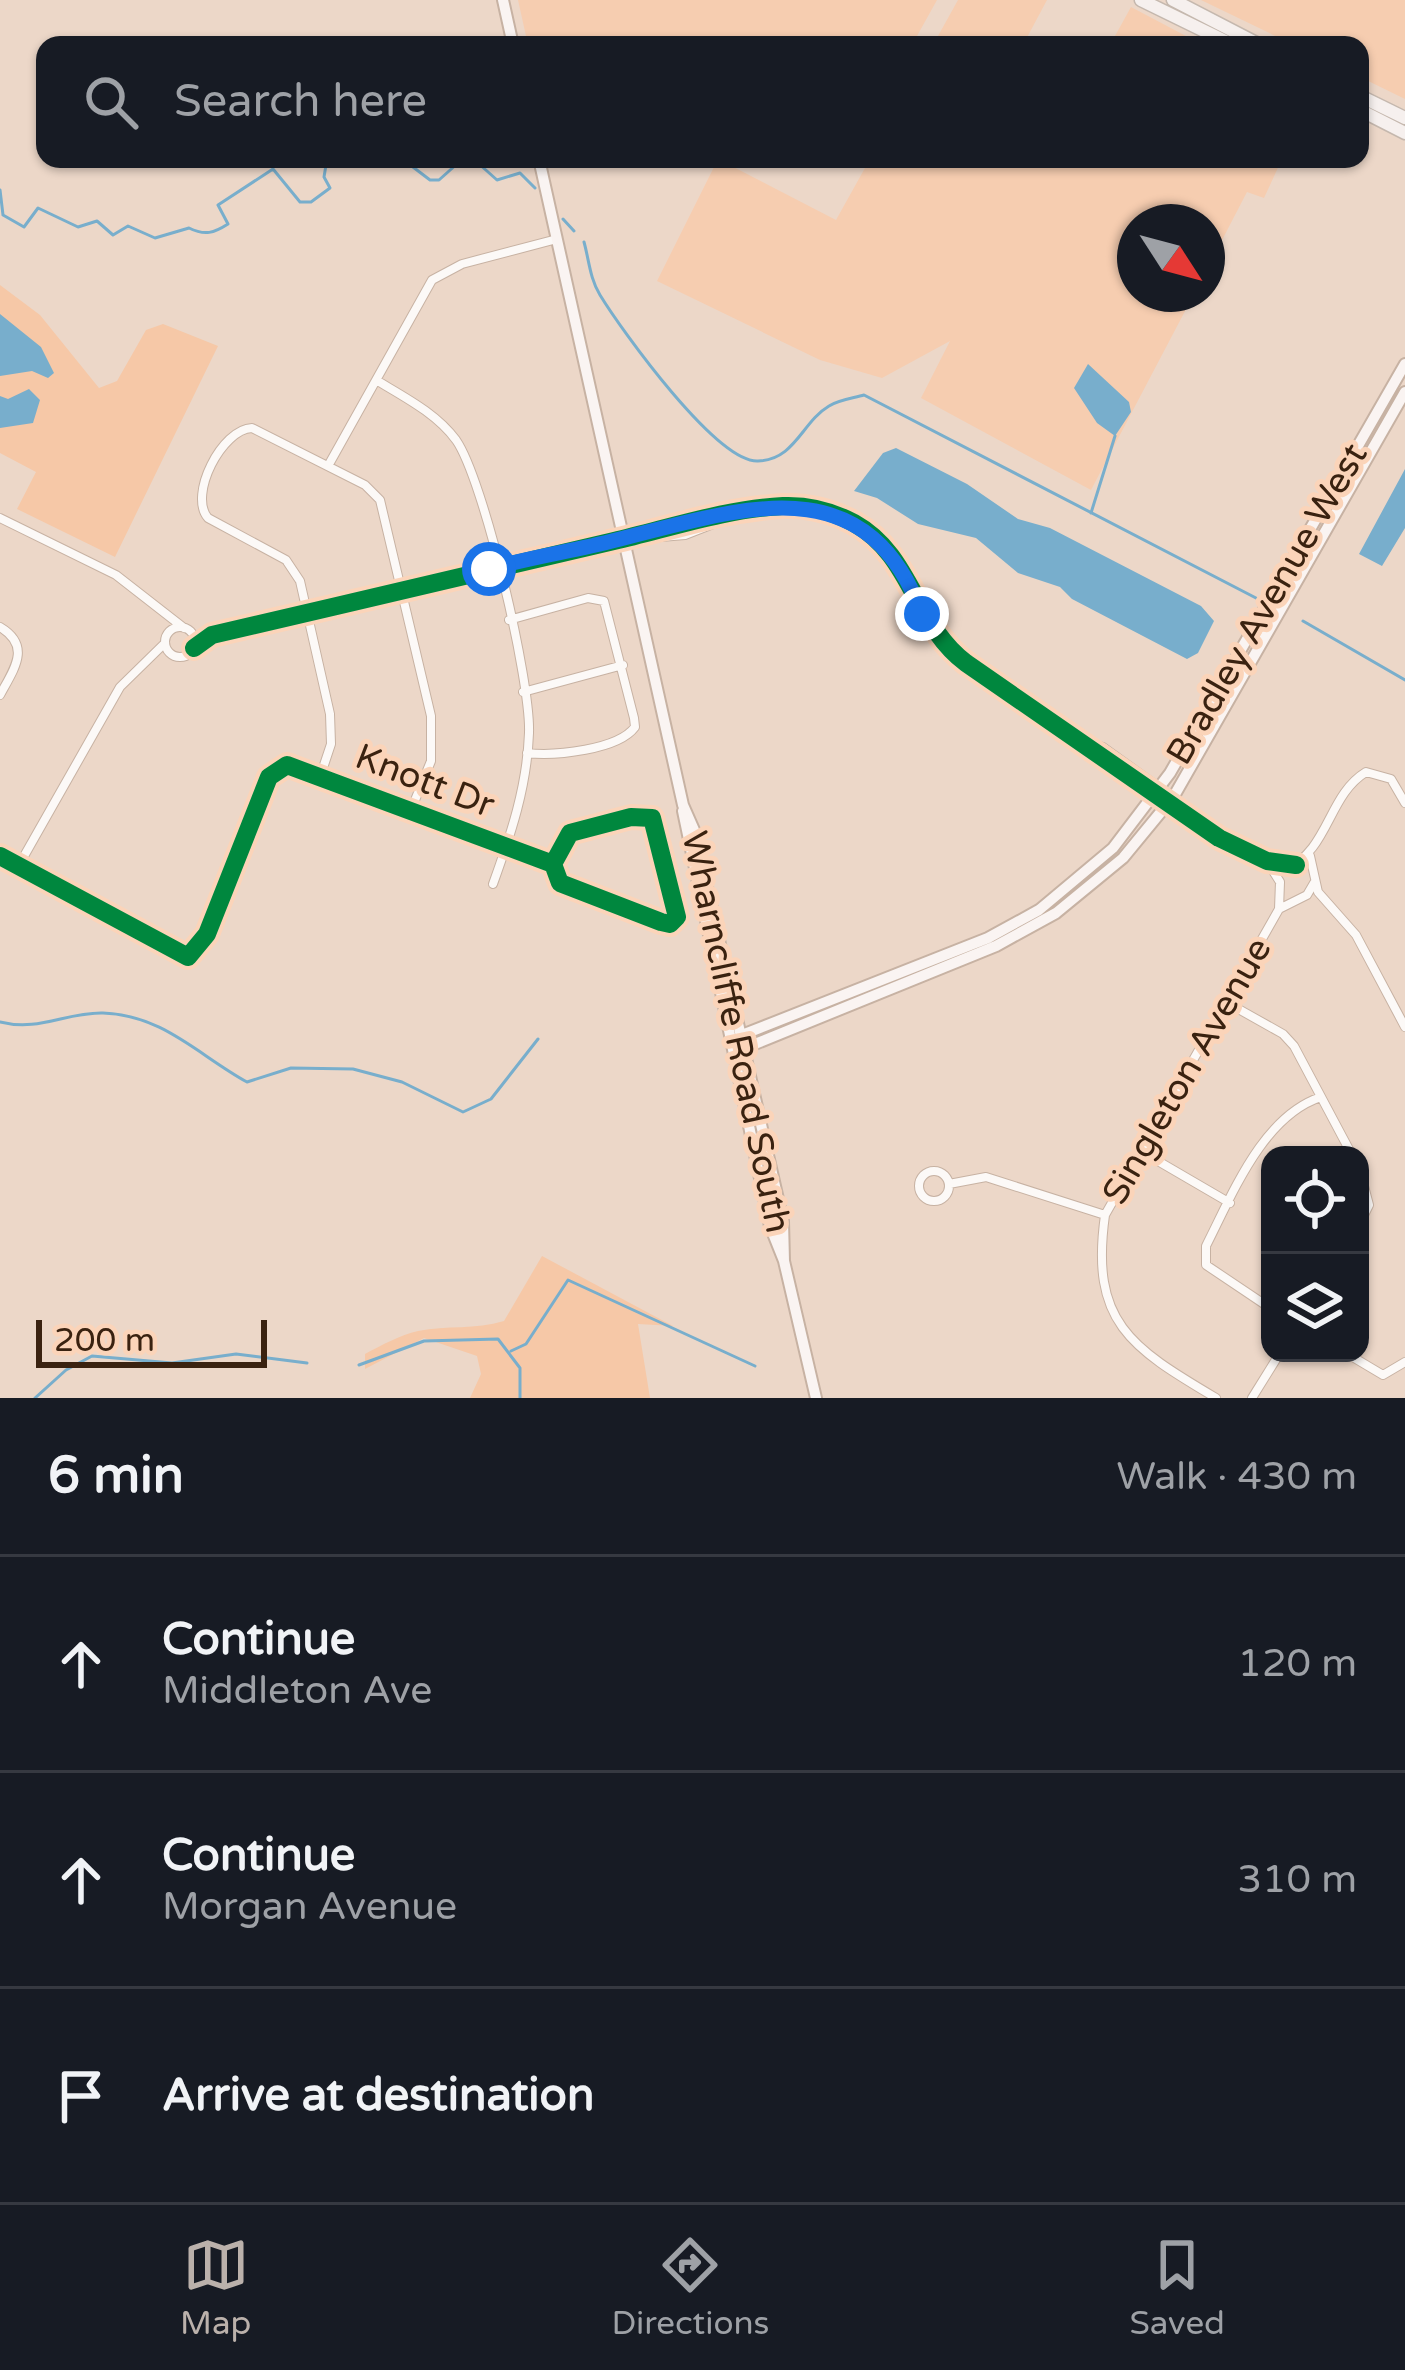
<!DOCTYPE html>
<html lang="en">
<head>
<meta charset="utf-8">
<style>
	body { margin:0; font-family:"Varela Round",sans-serif; background:#20242c; color:#f1f3f6 }
	.controls { position:absolute; right:36px; bottom:36px; display:grid; overflow:hidden; border-radius:24px; box-shadow:0 3px 9px #0004 }
	.controls button { width:108px; height:108px; display:grid; place-items:center; padding:0; border:0; border-bottom:3px solid #363941; background:#171b24; color:#f1f3f6; font:60px sans-serif }
	.compass { position:absolute; left:1117px; top:204px; width:108px; height:108px; border-radius:50%; background:#171b24; box-shadow:0 3px 9px #0004; rotate:126deg }
	.scale { position:absolute; left:36px; bottom:30px; width:231px; box-sizing:border-box; padding-left:12px; border:6px solid #3a2210; border-top:0; font-size:33px; line-height:42px; white-space:nowrap; color:#3a2210; -webkit-text-stroke:9px #fbd4b9; paint-order:stroke }
	.stop { position:absolute; width:36px; height:36px; margin:-27px; border:9px solid #1a73e8; border-radius:50%; background:#fff }
	.stop.end { background:#1a73e8; border-color:#fff; box-shadow:0 3px 12px #0008 }
	.list { margin:0; padding:0; list-style:none }
	h2 { display:flex; justify-content:space-between; align-items:center; height:156px; margin:0; padding:0 48px; font-size:51px }
	h2 small { font-size:39px; font-weight:400; color:#9ea1a6 }
	.list li { display:grid; grid-template-columns:78px 1fr auto; gap:36px; align-items:center; box-sizing:border-box; height:216px; padding:0 48px; border-top:3px solid #363941 }
	.list b { display:block; font-size:45px; white-space:nowrap }
	.list p { margin:0; font-size:39px; white-space:nowrap; color:#9ea1a6 }
	.list em { font-size:39px; font-style:normal; color:#9ea1a6 }
	.icon { flex:none; width:66px; height:66px; fill:none; stroke:currentColor; stroke-width:2; stroke-linecap:round; stroke-linejoin:round }
	.map { position:relative; flex:none; width:1405px; height:1398px; overflow:hidden }
	.search { position:absolute; background:#171b24; box-shadow:0 3px 9px #0004; left:36px; right:36px; top:36px; height:132px; display:flex; align-items:center; gap:30px; box-sizing:border-box; padding:0 42px; border-radius:24px; color:#9ea1a6; font-size:45px }
	.sheet { height:804px; background:#171b24 }
	nav { display:flex; justify-content:space-around; align-items:center; box-sizing:border-box; height:168px; border-top:3px solid #363941; background:#171b24; font-size:33px; color:#9ea1a6 }
	nav a { display:grid; justify-items:center; gap:6px }
	nav .on { color:#bbb1ab }
	.map>svg:first-child { display:block }
	.built { fill:#f6cdb0 }
	.green { fill:#f6c8a7 }
	.water { fill:#78aecc }
	.lines { fill:none; stroke-linecap:round; stroke-linejoin:round }
	.stream { stroke:#78aecc; stroke-width:3 }
	.minor-casing { stroke:#c7b2a3; stroke-width:10 }
	.secondary-casing { stroke:#c7b2a3; stroke-width:14 }
	.primary-casing { stroke:#c5b8ae; stroke-width:15 }
	.minor { stroke:#fcf9f7; stroke-width:8 }
	.secondary { stroke:#faf4f2; stroke-width:10 }
	.primary { stroke:#f6f0ee; stroke-width:12 }
	.cycleway-casing { stroke:#fbd4b9; stroke-width:26 }
	.cycleway { stroke:#00873e; stroke-width:18 }
	.route { stroke:#1a73e8; stroke-width:15 }
	.labels { text-anchor:middle; dominant-baseline:central; stroke-width:10; stroke-linejoin:round; paint-order:stroke }
	.street-label { font-size:36px; fill:#3a2210; stroke:#fbd4b9 }
</style>
</head>
<body>
<div class="map">
<svg width="1405" height="1398" viewBox="0 0 1405 1398">
	<rect width="100%" height="100%" fill="#ecd7c8"/>
	<path class="built" d="M518 0H937L912 45H528Z
		M958 0H1047L1023 45H933Z
		M1201 0H1405V99L1360 77V45H1294Z
		M1131 7 1203 45H1110Z
		M718 159 836 220 870 159H1282L1264 198 1247 192 1207 269V222H1135V294H1194L1091 490 921 398 950 341 882 378 820 360 657 281Z"/>
	<path class="green" d="M0 285 40 315 99 388 117 381 146 330 163 324 218 346 115 557 17 509 36 472 0 453Z
		M542 1256 673 1326 638 1324 650 1398H470L481 1374 477 1356 424 1338 365 1369V1354C382 1345 400 1335 418 1331 447 1325 475 1330 504 1321Z"/>
	<path class="water" d="M0 314 41 347 54 373 48 378 32 371 0 376Z
		M1088 364 1129 402 1131 412 1115 436 1097 423 1074 388Z
		M29 389 40 400 33 423 0 428V396L8 399Z
		M896 448 967 484 1018 519 1050 528 1201 606 1214 621 1198 653 1187 659 1072 599 1060 587 1018 573 976 538 918 524 877 498 854 491 883 453Z
		M1405 469V528L1382 566 1359 554Z"/>
	<g class="lines">
		<path class="stream" d="M372 159 409 164 430 180H439L458 163H478L497 180 520 173 535 188
			M0 190 3 215 24 227 38 208 78 227 97 221 113 235 128 226 155 238 189 228C205 236 214 233 228 224L218 205 273 169 300 202H311L330 188 324 177 327 159
			M563 219 574 231
			M584 242C589 260 590 279 600 295 622 331 717 463 758 461 795 460 802 422 829 406 838 400 854 398 864 395L1256 598
			M1091 513 1115 436
			M1303 621 1405 680
			M0 1022C39 1032 66 1012 103 1013 163 1015 198 1055 247 1082L291 1068 353 1069 402 1082 463 1112 491 1099 538 1039
			M511 1351 526 1344 568 1280 755 1366
			M359 1365 424 1341 498 1339 520 1368V1398
			M35 1398 66 1370 92 1356 172 1363 236 1354 307 1363"/>
		<g class="minor-casing">
			<path id="minor" d="M376 380C404 397 436 413 456 440 484 480 531 682 529 733 527 787 511 834 493 884
				M328 466 432 280 462 264 557 239
				M0 518 116 575 184 628
				M625 540 685 535 731 517
				M509 620 588 598 604 601 634 718 635 727C618 750 555 756 527 753
				M0 627C32 646 14 669 0 695
				M165 642a15 15 0 1 1 30 0a15 15 0 1 1-30 0Z
				M194 648 212 635C346 604 480 572 614 541 670 528 726 509 784 506 808 505 833 511 855 523 910 554 913 619 959 658L1219 838 1289 867
				M523 692 623 665
				M1086 742 1103 747 1232 840
				M320 777 331 744 330 714 300 581 286 560 208 518C188 495 222 429 252 428L365 485 380 500 431 716V761L411 810
				M0 856 188 957 207 934 269 777 287 765 553 864 560 883 661 922 670 924 677 917 652 818 631 817 570 833 553 864
				M1310 856 1318 892 1356 935 1405 1027
				M19 865 120 687 165 643
				M1286 869C1329 850 1328 795 1366 772L1391 779 1405 803
				M1279 909 1307 895 1314 883
				M1226 1002 1283 1034 1294 1046 1352 1155
				M1139 1150 1230 1203
				M1360 1171 1369 1205 1360 1223
				M919 1186a15 15 0 1 1 30 0a15 15 0 1 1-30 0Z
				M949 1184 986 1177 1105 1215
				M1270 1308 1206 1265V1246C1233 1193 1263 1116 1321 1097
				M1346 1353 1383 1375 1405 1362
				M1216 1398C1130 1347 1090 1322 1105 1215L1279 909 1280 882 1268 863
				M1252 1398 1280 1353"/>
		</g>
		<g class="secondary-casing">
			<path id="secondary" d="M503 0 513 45
				M539 159 683 805 694 830 783 1221 784 1261
				M683 811 770 1226 784 1261 816 1398
				M742 1035 988 938 1039 910 1113 848 1170 773 1405 364
				M745 1048 996 946 1056 913 1123 858 1174 796 1405 392"/>
		</g>
		<g class="primary-casing">
			<path id="primary" d="M1141 0 1233 45
				M1173 0 1260 45
				M1360 96 1405 118
				M1360 110 1405 133"/>
		</g>
		<use href="#minor" class="minor"/>
		<use href="#secondary" class="secondary"/>
		<use href="#primary" class="primary"/>
		<g class="cycleway-casing">
			<path id="cycleway" d="M194 648 212 635C346 604 479 572 614 541 670 528 725 509 783 506 808 505 832 511 854 523 912 555 914 624 966 663L1219 838 1267 861 1296 865
				M0 856 188 957 207 934 269 777 287 765 553 864 560 883 661 922 670 924 677 917 652 818 631 817 570 833 553 864"/>
		</g>
		<use href="#cycleway" class="cycleway"/>
	</g>
	<g class="lines">
		<path class="route" d="M489 569C530 557 574 551 616 540 738 510 865 461 922 614"/>
	</g>
	<g class="labels">
		<g class="street-label">
			<text transform="translate(1267 604) rotate(-60)">Bradley Avenue West</text>
			<text transform="translate(425 781) rotate(21)">Knott Dr</text>
			<text transform="translate(736 1032) rotate(78)">Wharncliffe Road South</text>
			<text transform="translate(1187 1071) rotate(-60)">Singleton Avenue</text>
		</g>
	</g>
</svg>
<div class="controls">
<button><svg class="icon" aria-label="locate" viewBox="0 0 24 24"><circle cx="12" cy="12" r="6"/><path d="M12 2v4M12 18v4M2 12h4M18 12h4"/></svg></button>
<button><svg class="icon" aria-label="layers" viewBox="0 0 24 24"><path d="M12 4l9 5-9 5-9-5zM3 14l9 5 9-5"/></svg></button>
</div>
<svg class="compass" viewBox="-18 -18 36 36"><path d="M0-13l5 13h-10z" fill="#e53935"/><path d="M0 13l5-13h-10z" fill="#9ea1a6"/></svg>
<div class="scale">200 m</div>
<div class="stop" style="left:489px;top:569px"></div>
<div class="stop end" style="left:922px;top:614px"></div>
<div class="search"><svg class="icon" aria-label="search" viewBox="0 0 24 24"><circle cx="10" cy="10" r="6"/><path d="M15 15l6 6"/></svg>Search here</div>
</div>
<section class="sheet">
<h2>6 min<small>Walk · 430 m</small></h2>
<ul class="list">
<li><svg class="icon" aria-label="ahead" viewBox="0 0 24 24"><path d="M12 20V5M6 11l6-6 6 6"/></svg><div><b>Continue</b><p>Middleton Ave</p></div><em>120 m</em></li>
<li><svg class="icon" aria-label="ahead" viewBox="0 0 24 24"><path d="M12 20V5M6 11l6-6 6 6"/></svg><div><b>Continue</b><p>Morgan Avenue</p></div><em>310 m</em></li>
<li><svg class="icon" aria-label="arrive" viewBox="0 0 24 24"><path d="M6 21V4h12l-3 4 3 4H6"/></svg><div><b>Arrive at destination</b></div></li>
</ul>
</section>
<nav>
<a class="on"><svg class="icon" aria-label="map" viewBox="0 0 24 24"><path d="M3 6l6-2 6 2 6-2v14l-6 2-6-2-6 2zM9 4v14M15 6v14"/></svg>Map</a>
<a><svg class="icon" aria-label="directions" viewBox="0 0 24 24"><path d="M12 3l9 9-9 9-9-9zM9 14v-3h6M13 9l2 2-2 2"/></svg>Directions</a>
<a><svg class="icon" aria-label="saved" viewBox="0 0 24 24"><path d="M7 4h10v16l-5-4-5 4z"/></svg>Saved</a>
</nav>
</body>
</html>
